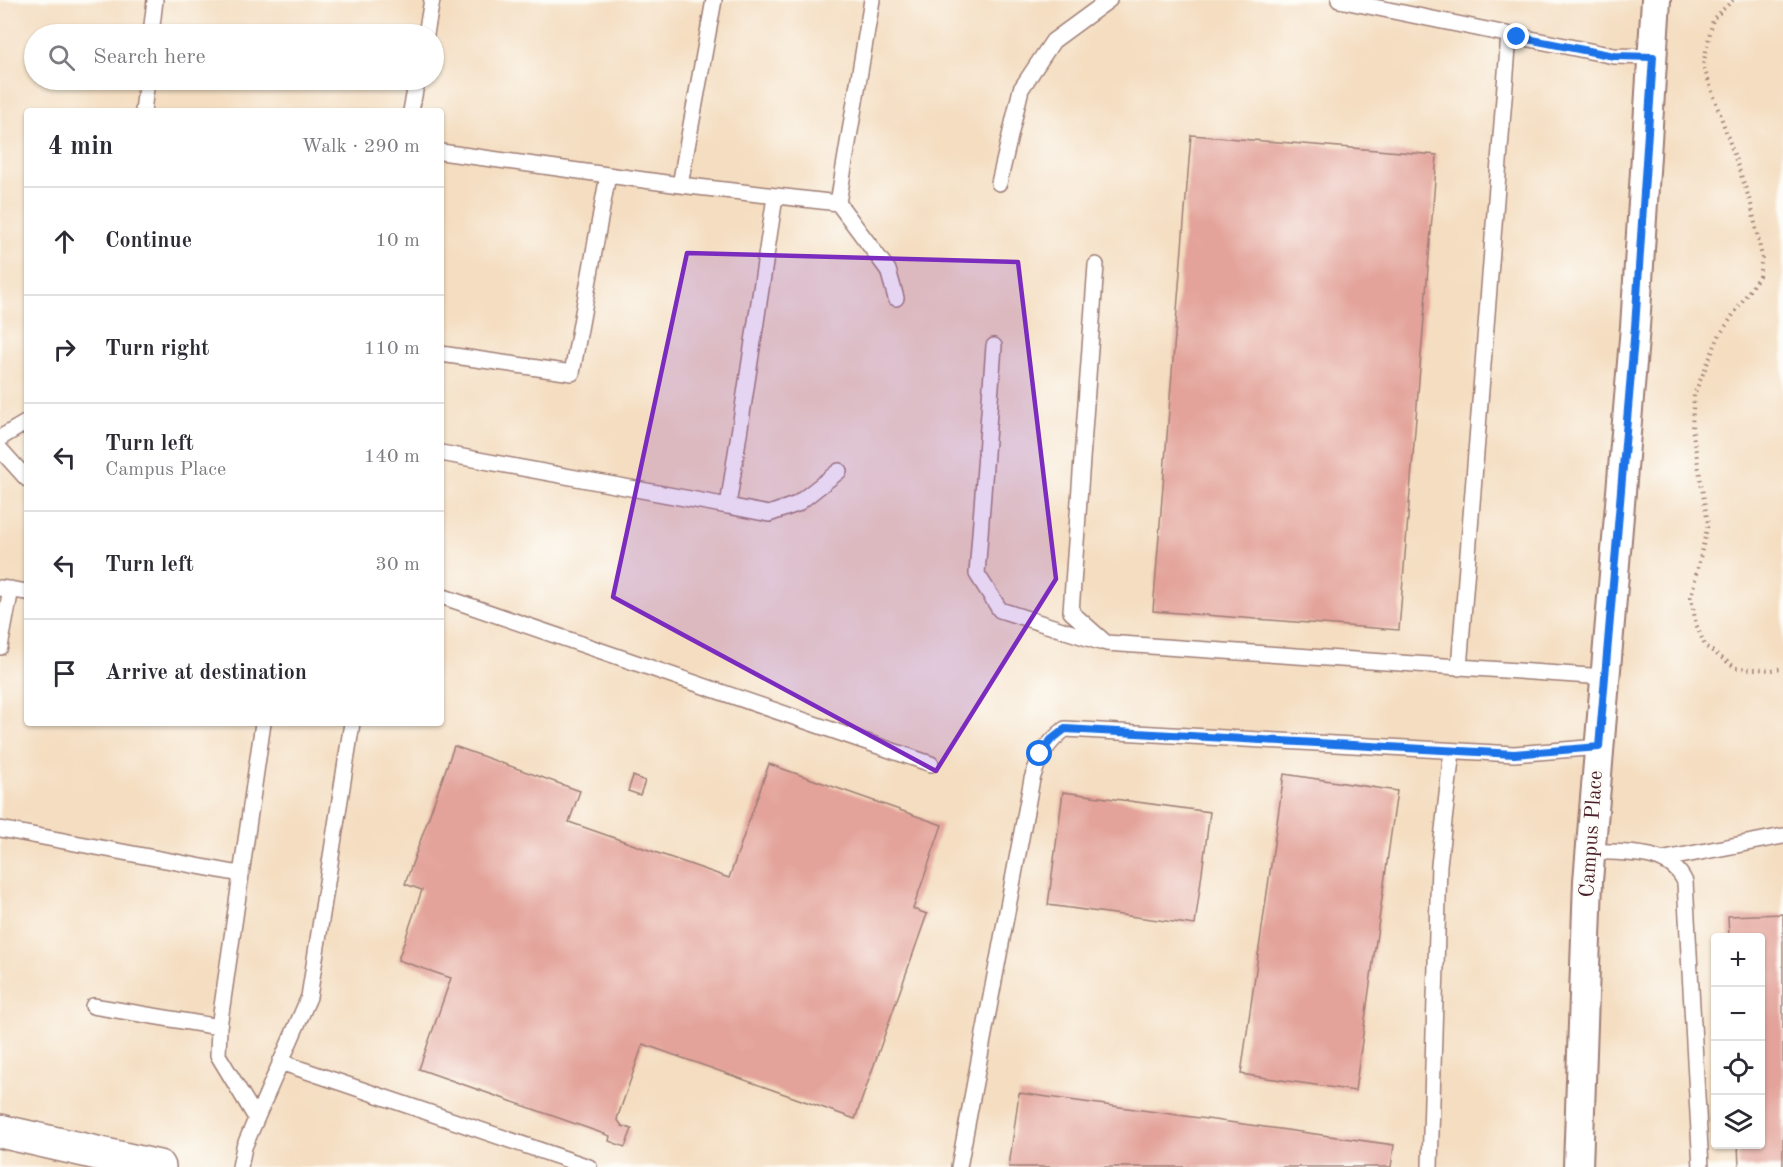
<!DOCTYPE html>
<html lang="en">
<head>
<meta charset="utf-8">
<style>
	body { margin:0; font-family:"Old Standard TT",serif; background:#f7f7f7; color:#2b2b33 }
	.controls { position:absolute; right:18px; bottom:18px; display:grid; overflow:hidden; border-radius:6px; box-shadow:0 2px 4px #0004 }
	.controls button { width:54px; height:54px; display:grid; place-items:center; padding:0; border:0; border-bottom:2px solid #e1e1e2; background:#fff; color:#2b2b33; font:30px sans-serif }
	.stop { position:absolute; width:18px; height:18px; margin:-14px; border:4px solid #1a73e8; border-radius:50%; background:#fff }
	.stop.end { background:#1a73e8; border-color:#fff; box-shadow:0 2px 6px #0008 }
	.list { margin:0; padding:0; list-style:none }
	h2 { display:flex; justify-content:space-between; align-items:center; height:78px; margin:0; padding:0 24px; font-size:26px }
	h2 small { font-size:20px; font-weight:400; color:#7c7c81 }
	.list li { display:grid; grid-template-columns:39px 1fr auto; gap:18px; align-items:center; box-sizing:border-box; height:108px; padding:0 24px; border-top:2px solid #e1e1e2 }
	.list b { display:block; font-size:22px; white-space:nowrap }
	.list p { margin:0; font-size:20px; white-space:nowrap; color:#7c7c81 }
	.list em { font-size:20px; font-style:normal; color:#7c7c81 }
	.icon { flex:none; width:33px; height:33px; fill:none; stroke:currentColor; stroke-width:2; stroke-linecap:round; stroke-linejoin:round }
	.map { position:relative; flex:none; width:1783px; height:1167px; overflow:hidden }
	.search { position:absolute; background:#fff; box-shadow:0 2px 4px #0004; left:24px; top:24px; width:420px; height:66px; display:flex; align-items:center; gap:15px; box-sizing:border-box; padding:0 21px; border-radius:33px; color:#7c7c81; font-size:22px }
	.panel { position:absolute; background:#fff; box-shadow:0 2px 4px #0004; left:24px; top:108px; width:420px; height:618px; border-radius:6px }
	.map>svg:first-child { display:block }
	.building { fill:#e3a39a }
	.lines { fill:none; stroke-linecap:round; stroke-linejoin:round }
	.service-casing { stroke:#9f7e76; stroke-width:18 }
	.minor-casing { stroke:#9f7e76; stroke-width:32 }
	.tertiary-casing { stroke:#9f7e76; stroke-width:36 }
	.path { stroke:#9f7e76; stroke-width:4; stroke-dasharray:1.5 4.5; stroke-linecap:butt }
	.service { stroke:#fff; stroke-width:15 }
	.minor { stroke:#fff; stroke-width:28 }
	.tertiary { stroke:#fff; stroke-width:33 }
	.route { stroke:#1a73e8; stroke-width:8 }
	.marked { fill:#7b2cbf; fill-opacity:0.2; stroke:#7b2cbf; stroke-width:4.5; stroke-linejoin:round }
	.labels { text-anchor:middle; dominant-baseline:central; stroke-width:5; stroke-linejoin:round; paint-order:stroke }
	.street-label { font-size:21px; fill:#4a1f2b; stroke:#fdfcf7 }
</style>
</head>
<body>
<div class="map">
<svg width="1783" height="1167" viewBox="0 0 1783 1167">
	<rect width="100%" height="100%" fill="#fdfcf7"/>
	<filter id="ink" filterUnits="userSpaceOnUse"><feTurbulence type="fractalNoise" baseFrequency=".0167" numOctaves="2"/><feDisplacementMap in="SourceGraphic" scale="12" xChannelSelector="R" yChannelSelector="G"/><feConvolveMatrix kernelMatrix="1 2 1 2 8 2 1 2 1" color-interpolation-filters="sRGB"/></filter>
	<filter id="wash" filterUnits="userSpaceOnUse"><feTurbulence type="fractalNoise" baseFrequency=".008" numOctaves="4" result="noise"/><feDisplacementMap in="SourceGraphic" scale="24" xChannelSelector="R" yChannelSelector="G"/><feGaussianBlur stdDeviation="1.35" result="paint"/><feColorMatrix in="noise" values="0 0 0 0 0 0 0 0 0 0 0 0 0 0 0 0 0 1.4 0 .05"/><feComposite in="paint" operator="in"/></filter>
	<g filter="url(#wash)">
		<rect width="100%" height="100%" fill="#f4ddc0"/>
		<g id="blocks">
			<path class="building" d="M1191 135 1437 155 1399 630 1153 611Z
				M454 746 580 791 569 822 729 878 769 764 942 825 913 909 927 914 855 1119 643 1044 617 1119 622 1126 632 1129 625 1147 609 1141 610 1136 419 1069 451 978 398 960 422 890 405 884Z
				M1284 774 1397 791 1355 1091 1241 1074Z
				M633 776 645 781 640 795 628 791Z
				M1063 792 1210 812 1195 925 1048 905Z
				M1783 914V1167H1739L1738 1144H1760V938H1729L1728 916Z
				M1019 1093 1394 1145 1391 1167H1009Z"/>
		</g>
	</g>
	<g filter="url(#ink)">
		<use href="#blocks" fill-opacity="0" stroke="#9f7e76" stroke-width="1.5"/>
		<g class="lines">
			<g class="service-casing">
				<path id="service" d="M1339 0 1614 56 1653 57
					M151 34 155 0
					M426 34 432 0
					M143 111 147 80
					M411 111 417 80
					M441 152 680 185 838 203 872 0
					M999 183 1021 89 1053 41 1109 0
					M680 185 714 0
					M838 203 888 270 896 298
					M1096 265 1071 612 1106 643 1605 677
					M994 346 977 574 1000 610 1100 642
					M441 354 572 373 608 175
					M0 438 27 422
					M0 449 27 479
					M441 453 728 506 775 197
					M728 506 769 514 797 504 839 471
					M0 588 27 592
					M441 596 931 764
					M0 647 11 589
					M1459 668 1509 35
					M0 829 240 874
					M1590 851C1623 854 1670 848 1685 882L1701 1167
					M1665 859 1783 836
					M93 1006 219 1027
					M280 1062 589 1167
					M256 1118 218 1055 219 1027 263 723
					M240 1167 244 1147 309 997 352 723
					M959 1167 1032 779C1039 757 1046 744 1065 729L1514 754 1599 747
					M1430 1167 1439 865 1452 751"/>
			</g>
			<g class="minor-casing">
				<path id="minor" d="M1578 1167 1588 881 1635 327 1656 0"/>
			</g>
			<g class="tertiary-casing">
				<path id="tertiary" d="M0 1131 159 1167"/>
			</g>
			<path class="path" d="M1733 0 1713 19 1703 65 1751 204 1762 257 1759 276 1719 336 1694 395 1692 428 1708 524 1691 597 1696 624 1705 646 1736 668 1772 670 1783 668"/>
			<use href="#service" class="service"/>
			<use href="#minor" class="minor"/>
			<use href="#tertiary" class="tertiary"/>
		</g>
	</g>
	<g class="lines" filter="url(#ink)">
		<path class="route" d="M1040 754 1051 740 1065 729 1514 754 1599 747 1635 327 1653 57 1614 56 1517 37"/>
	</g>
	<path class="marked" d="M687 253 1018 262 1056 579 936 771 613 597Z"/>
	<g class="labels">
		<g class="street-label">
			<text transform="translate(1592 834) rotate(-86)">Campus Place</text>
		</g>
	</g>
</svg>
<div class="controls">
<button>+</button>
<button>−</button>
<button><svg class="icon" aria-label="locate" viewBox="0 0 24 24"><circle cx="12" cy="12" r="6"/><path d="M12 2v4M12 18v4M2 12h4M18 12h4"/></svg></button>
<button><svg class="icon" aria-label="layers" viewBox="0 0 24 24"><path d="M12 4l9 5-9 5-9-5zM3 14l9 5 9-5"/></svg></button>
</div>
<div class="stop" style="left:1040px;top:754px"></div>
<div class="stop end" style="left:1517px;top:37px"></div>
<div class="search"><svg class="icon" aria-label="search" viewBox="0 0 24 24"><circle cx="10" cy="10" r="6"/><path d="M15 15l6 6"/></svg>Search here</div>
<section class="panel">
<h2>4 min<small>Walk · 290 m</small></h2>
<ul class="list">
<li><svg class="icon" aria-label="ahead" viewBox="0 0 24 24"><path d="M12 20V5M6 11l6-6 6 6"/></svg><div><b>Continue</b></div><em>10 m</em></li>
<li><svg class="icon" aria-label="right" viewBox="0 0 24 24"><path d="M7 20v-9h11M14 6l5 5-5 5"/></svg><div><b>Turn right</b></div><em>110 m</em></li>
<li><svg class="icon" aria-label="left" viewBox="0 0 24 24"><path d="M17 20v-9H6M10 6l-5 5 5 5"/></svg><div><b>Turn left</b><p>Campus Place</p></div><em>140 m</em></li>
<li><svg class="icon" aria-label="left" viewBox="0 0 24 24"><path d="M17 20v-9H6M10 6l-5 5 5 5"/></svg><div><b>Turn left</b></div><em>30 m</em></li>
<li><svg class="icon" aria-label="arrive" viewBox="0 0 24 24"><path d="M6 21V4h12l-3 4 3 4H6"/></svg><div><b>Arrive at destination</b></div></li>
</ul>
</section>
</div>
</body>
</html>
